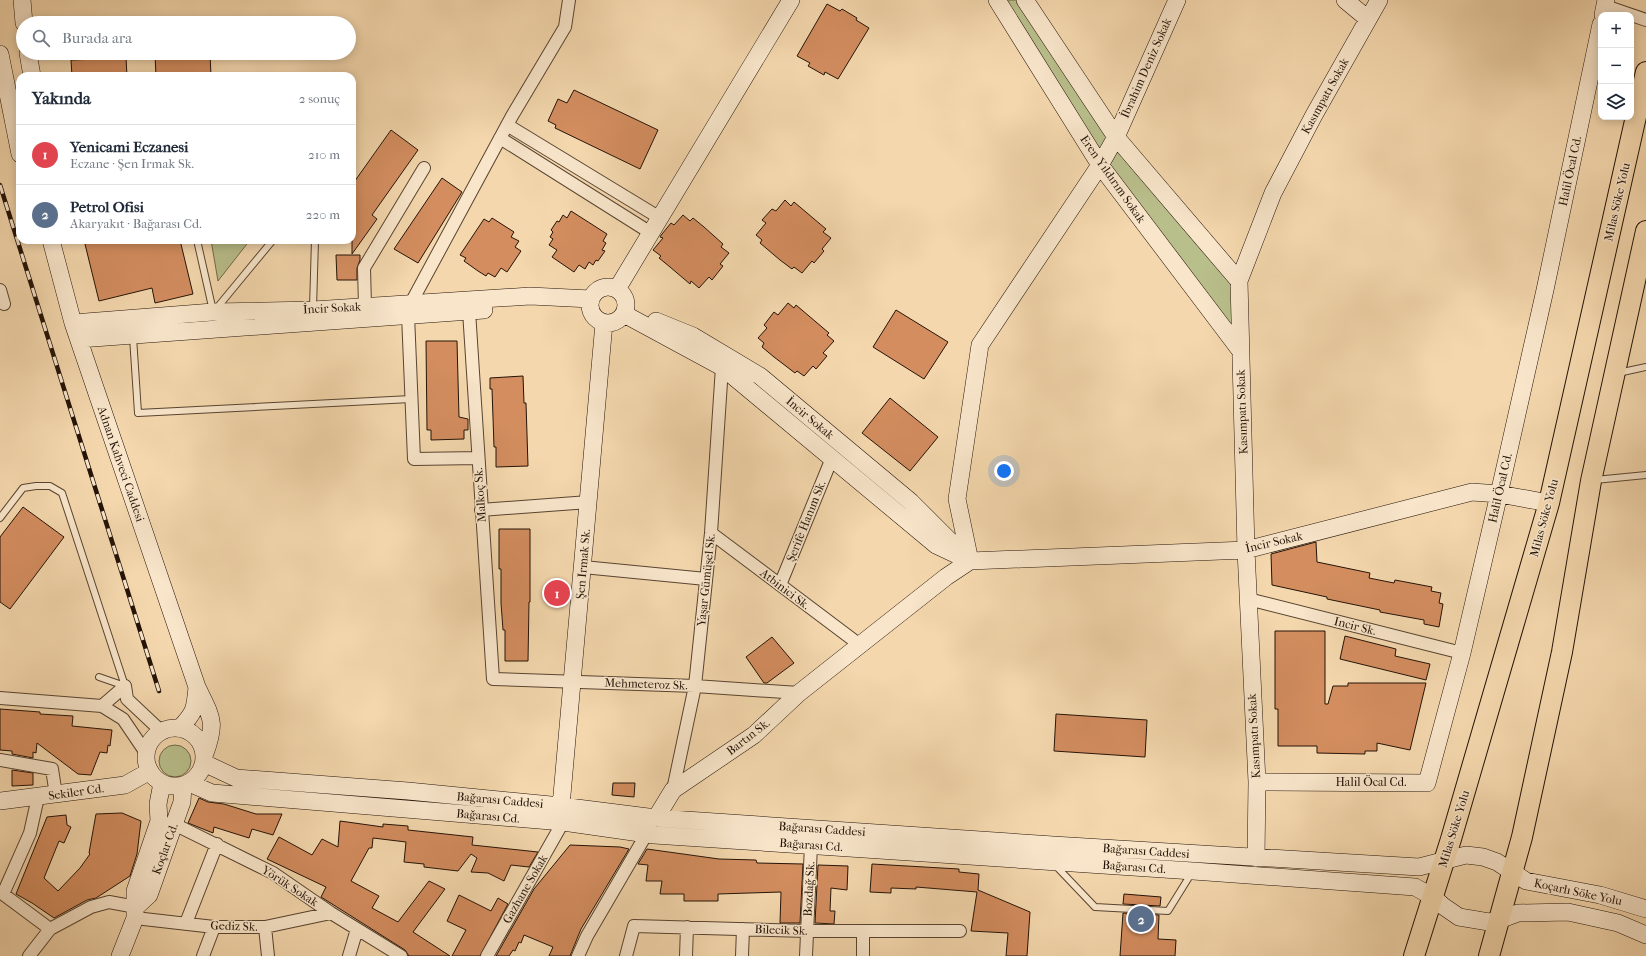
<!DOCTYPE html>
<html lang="tr">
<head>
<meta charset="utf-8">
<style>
	body { margin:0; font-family:"IM FELL French Canon",serif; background:#f2f2f3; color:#1f2937 }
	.controls { position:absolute; right:12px; top:12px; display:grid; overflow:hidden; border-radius:8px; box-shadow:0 2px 10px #0003 }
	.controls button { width:36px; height:36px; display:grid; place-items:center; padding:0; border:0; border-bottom:1px solid #e0e1e3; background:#fff; color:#1f2937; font:20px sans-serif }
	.you { position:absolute; left:1004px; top:471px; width:14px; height:14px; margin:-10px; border:3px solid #fff; border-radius:50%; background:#1a73e8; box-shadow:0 0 0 6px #1a73e833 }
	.badge { display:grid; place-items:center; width:26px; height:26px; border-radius:50%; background:#8f2418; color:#fff; font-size:13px; font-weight:700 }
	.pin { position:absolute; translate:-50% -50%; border:2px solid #fff; box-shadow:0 1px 4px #0006 }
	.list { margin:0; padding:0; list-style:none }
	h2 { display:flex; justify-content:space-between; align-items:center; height:52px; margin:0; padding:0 16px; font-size:17px }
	h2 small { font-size:13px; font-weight:400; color:#747a83 }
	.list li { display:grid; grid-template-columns:26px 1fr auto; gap:12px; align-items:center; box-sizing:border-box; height:60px; padding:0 16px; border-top:1px solid #e0e1e3 }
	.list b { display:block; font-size:15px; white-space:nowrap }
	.list p { margin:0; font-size:13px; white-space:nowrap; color:#747a83 }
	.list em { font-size:13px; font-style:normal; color:#747a83 }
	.icon { flex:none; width:22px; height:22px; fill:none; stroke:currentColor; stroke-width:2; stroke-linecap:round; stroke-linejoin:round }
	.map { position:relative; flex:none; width:1646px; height:956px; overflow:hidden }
	.search { position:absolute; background:#fff; box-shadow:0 2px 10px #0003; left:16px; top:16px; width:340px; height:44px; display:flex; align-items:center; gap:10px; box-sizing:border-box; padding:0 14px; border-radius:22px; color:#747a83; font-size:15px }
	.panel { position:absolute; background:#fff; box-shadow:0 2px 10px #0003; left:16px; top:72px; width:340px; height:172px; border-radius:12px }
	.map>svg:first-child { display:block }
	.green { fill:#b9bf8b; stroke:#6e6949 }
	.building { fill:#d38d5f; stroke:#241307 }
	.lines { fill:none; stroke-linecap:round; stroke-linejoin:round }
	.service-casing { stroke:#584430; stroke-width:8 }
	.minor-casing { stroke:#584430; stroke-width:14 }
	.secondary-casing { stroke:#241307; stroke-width:18 }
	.trunk-casing { stroke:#241307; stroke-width:22 }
	.service { stroke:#f8e5ca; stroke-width:6 }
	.minor { stroke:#f8e5ca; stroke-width:12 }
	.secondary { stroke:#f8e5ca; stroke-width:17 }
	.trunk { stroke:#f4d7ad; stroke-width:20 }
	.rail-casing { stroke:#241307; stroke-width:4.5 }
	.rail { stroke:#f8e5ca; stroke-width:3; stroke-dasharray:9; stroke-linecap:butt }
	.labels { text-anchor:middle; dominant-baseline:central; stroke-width:3; stroke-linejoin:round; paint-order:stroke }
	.street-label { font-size:12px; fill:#241307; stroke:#f8e5ca }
</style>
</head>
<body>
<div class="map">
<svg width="1646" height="956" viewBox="0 0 1646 956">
	<rect width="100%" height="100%" fill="#f4d7ad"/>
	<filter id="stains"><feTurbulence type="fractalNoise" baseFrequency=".005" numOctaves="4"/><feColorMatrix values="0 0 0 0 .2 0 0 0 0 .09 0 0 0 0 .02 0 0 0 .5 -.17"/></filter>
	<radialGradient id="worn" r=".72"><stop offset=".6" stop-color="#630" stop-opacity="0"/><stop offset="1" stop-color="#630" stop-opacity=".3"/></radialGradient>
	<path class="green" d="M997 0H1025L1116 137 1239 281 1240 350 1100 165Z
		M211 240H250L218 281Z
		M159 761a16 16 0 1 1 32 0a16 16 0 1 1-32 0Z"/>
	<path class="building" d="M827 4 840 11 842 9 857 18 856 20 869 28 838 79 825 72 824 75 808 66 810 63 797 56Z
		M210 54 211 76H156L155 55Z
		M126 58 127 76H72L71 60Z
		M574 90 658 130 640 169 555 128 556 125 548 121 558 99 567 103Z
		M391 130 418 150 372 215 377 219 352 254V185Z
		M442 178 462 192 418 263 394 249Z
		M785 200 791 206 794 202 826 229 823 232 831 238 822 249 824 251 814 263 812 261 802 273 794 267 792 269 780 260 760 243 762 240 756 235 766 223 762 220 772 209 776 211Z
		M571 211 607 234 603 241 606 243 602 250 605 251 598 261 596 260 593 265 589 262 585 269 579 265 574 272 552 257 557 250 549 245 553 239 550 237 553 232 551 230 557 221 559 222 563 215 567 218Z
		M683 215 690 221 693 218 704 227 723 244 721 247 729 253 720 264 723 266 712 280 709 277 699 288 691 281 690 284 670 267 659 258 661 256 653 250 663 238 660 237 662 234 671 223 674 225Z
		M492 218 514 232 511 237 519 241 515 247 521 251 507 272 501 268 495 277 488 273 486 276 478 271 464 261 466 258 460 255 484 219 489 222Z
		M84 240H180L193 294 155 303 152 288 99 301Z
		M336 255H360V260L357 268V280H337Z
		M788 303 794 308 796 305 829 333 827 335 834 341 823 353 827 356 816 369 813 366 804 376 797 371 795 373 774 357 762 347 764 343 758 338 767 328 764 325 774 312 778 315Z
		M896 310 948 342 924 379 873 347Z
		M426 341H457L459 417 468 419V430H464V439L431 440V430H427Z
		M523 376 524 403H526L528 466 496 467V447H494L492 389H490V378Z
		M890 398 938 437 910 471 862 433Z
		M23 507 64 537 10 609 0 602V537Z
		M499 529H530V602H529L528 661H505V630H503L501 603V569H499Z
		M1316 542 1317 562 1370 573 1369 578 1394 583 1395 580 1432 587 1431 591 1441 593 1439 603 1443 604 1439 627 1424 624V620L1380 612V610L1327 599V597L1272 585 1271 554Z
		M1275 631H1325V704H1328L1333 686H1348V683H1426L1410 750 1377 743V751H1365V754L1317 753V746H1278V709H1275Z
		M1345 636 1396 649 1395 656 1430 664 1426 680 1340 659Z
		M772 637 794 663 767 683H764L746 657Z
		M0 709 40 712V714L73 716 72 726 112 730 110 746 108 745 107 753 100 752 91 775 78 774 37 743 36 753 33 752V758L12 754V751L0 750Z
		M1056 714 1147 720 1145 757 1054 751Z
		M12 770 33 773V785L12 786Z
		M613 783H635L634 797 612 795Z
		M199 798 208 802 224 804 256 814H282L273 835 252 829 249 838 214 827 213 833 188 823Z
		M122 813 141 821 137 854 130 876 96 898 87 900 54 918 32 903 16 894 47 817 66 815 67 825 71 827 64 843 59 841 44 878 58 891 80 868 90 854 89 853 96 814Z
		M340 821 383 827V824L408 826V830L473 837 472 845 538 852 529 867 511 865 504 881 488 873 471 872 477 858 471 854 458 871 424 867V864L404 862 406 842 373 838 372 848H369L351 881 379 896 372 908 398 922 429 881 445 889 413 932 450 956H409L405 950 321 897 326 887 267 859 279 837 312 855 322 839 338 847Z
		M570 845 620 847 629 849 581 929 570 956H549L553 947 524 935 521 943 519 942 515 951 513 950 509 956H496L534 889Z
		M647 849 719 859 756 860 757 863 803 864 800 923H780L781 892 718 894V901H684V894H660L662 881H646L648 865 638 864Z
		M872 864 959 869V872L979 874 978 890 1030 912 1027 956H1006L1008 933 971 931 977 892 916 887V889L891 888V893L870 892Z
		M818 865 848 866 847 890 831 888 830 911H835L834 924 815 923Z
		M1124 894 1161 897 1160 906 1123 904Z
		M459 895 491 911 498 898 508 904 480 956H452L466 930 447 921Z
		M1123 913 1159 915 1158 939 1176 940 1175 956H1120Z"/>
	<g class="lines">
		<g class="service-casing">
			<path id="service" d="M197 240 213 311
				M313 308 315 240
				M216 309 273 240
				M133 337 138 413 411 399
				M1618 373 1646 367
				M1595 480 1646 475
				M0 518 23 488 36 486H50L62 493 125 686
				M99 677 125 686
				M1055 865 1095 907 1168 911 1191 874"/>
		</g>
		<g class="minor-casing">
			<path id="minor" d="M1605 6 1646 20
				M507 125 660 218
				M500 138 651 233
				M0 290 4 304
				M411 303 512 116 565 27 569 0
				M365 306 364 268 424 168
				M469 311 493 679 695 686 799 693
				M408 315 414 459 478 458
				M481 510 589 502
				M711 533 860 645
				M583 567 706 579
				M780 585 832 458
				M1248 599 1462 653
				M125 686 127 699 161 731
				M0 698 102 706 123 719 146 753
				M102 706 125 686
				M0 760 52 769 56 795
				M673 790 695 686 711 533 722 367
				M38 797 30 833 3 894 50 929
				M174 824 273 873 331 913 401 956
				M135 918 214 927H265L331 913
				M186 923 217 844
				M265 927 268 956
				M29 956 50 929 91 907 109 902 136 907
				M203 956 214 927
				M349 956 357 929
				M487 956 563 822
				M578 956 587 936 650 828
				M626 956 634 926 807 931H960
				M686 956 687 927
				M742 956 743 929
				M806 956 811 845
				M863 956V931"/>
		</g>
		<g class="secondary-casing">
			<path id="secondary" d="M22 0 24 23
				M997 0 1100 165 1240 350
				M1025 0 1116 137 1239 281
				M1345 0 1368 19
				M1603 15 1606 0
				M28 53 32 76
				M0 54 20 154
				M51 240 73 323 197 687C212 718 217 722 204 756
				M590 305a18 18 0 1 1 36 0a18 18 0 1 1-36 0Z
				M617 289 791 0
				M624 314 722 367 936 545 970 561 1246 550 1472 492 1499 494 1549 503
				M656 321 693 336 760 376 911 502 963 554
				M73 323 213 312 313 310 530 296 591 299
				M79 339 484 310
				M970 561 957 499 980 345 1100 165 1116 137 1177 0
				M180 728C195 712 195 709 197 687
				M146 757a29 29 0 1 1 58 0a29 29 0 1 1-58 0Z
				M204 763 236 778 408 791 561 806 656 818 1053 845 1419 867 1466 855 1483 857 1497 862 1526 881 1600 895 1646 909
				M1257 782 1427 783 1462 653 1499 494 1545 290 1601 24
				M189 783 212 793 563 822 654 835 1193 871 1415 887 1433 897 1443 906 1459 917 1489 922 1499 920 1518 913 1568 912 1618 923 1646 935
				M0 801 125 785 150 771
				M561 806 604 323
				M656 818 673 790 754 735 799 693 946 577 970 561
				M1256 858 1257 782 1246 550 1239 281 1273 193 1314 115 1379 0
				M136 907 149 895 182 802 183 785
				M120 956 135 918V891L159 821 158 804 162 783"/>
		</g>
		<g class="trunk-casing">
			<path id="trunk" d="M1414 956 1451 839 1549 503 1646 72
				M1489 956 1522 837 1562 652 1591 481 1646 231"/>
		</g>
		<use href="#service" class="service"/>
		<use href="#minor" class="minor"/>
		<use href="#secondary" class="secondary"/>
		<use href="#trunk" class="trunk"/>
		<g class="rail-casing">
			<path id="rail" d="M0 185 159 691"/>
		</g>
		<use href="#rail" class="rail"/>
	</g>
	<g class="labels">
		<g class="street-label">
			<text transform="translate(1146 68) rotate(-66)">İbrahim Deniz Sokak</text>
			<text transform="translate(1325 96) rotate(-61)">Kasımpatı Sokak</text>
			<text transform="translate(1570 171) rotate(-78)">Halil Öcal Cd.</text>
			<text transform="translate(1113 179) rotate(55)">Eren Yıldırım Sokak</text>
			<text transform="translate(1617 202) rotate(-77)">Milas Söke Yolu</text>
			<text transform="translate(332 308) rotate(-3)">İncir Sokak</text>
			<text transform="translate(1242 412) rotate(-92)">Kasımpatı Sokak</text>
			<text transform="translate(810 418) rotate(40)">İncir Sokak</text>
			<text transform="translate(121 464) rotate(71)">Adnan Kahveci Caddesi</text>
			<text transform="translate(1500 488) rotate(-77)">Halil Öcal Cd.</text>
			<text transform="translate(480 495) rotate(-94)">Malkoç Sk.</text>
			<text transform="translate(1544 518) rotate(-75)">Milas Söke Yolu</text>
			<text transform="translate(806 521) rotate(-68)">Şerife Hanım Sk.</text>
			<text transform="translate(1274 542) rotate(-13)">İncir Sokak</text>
			<text transform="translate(583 564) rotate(-85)">Şen Irmak Sk.</text>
			<text transform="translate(706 580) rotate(-84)">Yaşar Gümüşel Sk.</text>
			<text transform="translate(785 589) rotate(37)">Atbinici Sk.</text>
			<text transform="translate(1355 626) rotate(14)">Incir Sk.</text>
			<text transform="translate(646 684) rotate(2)">Mehmeteroz Sk.</text>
			<text transform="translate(1254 736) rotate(-93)">Kasımpatı Sokak</text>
			<text transform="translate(748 737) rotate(-38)">Bartın Sk.</text>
			<text x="1371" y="782">Halil Öcal Cd.</text>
			<text transform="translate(76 792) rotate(-8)">Sekiler Cd.</text>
			<text transform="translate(500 800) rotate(5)">Bağarası Caddesi</text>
			<text transform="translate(488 816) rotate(5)">Bağarası Cd.</text>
			<text transform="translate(822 829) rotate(4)">Bağarası Caddesi</text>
			<text transform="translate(1454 829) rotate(-73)">Milas Söke Yolu</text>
			<text transform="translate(811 845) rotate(4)">Bağarası Cd.</text>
			<text transform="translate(165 849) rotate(-70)">Koçlar Cd.</text>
			<text transform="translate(1146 851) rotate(4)">Bağarası Caddesi</text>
			<text transform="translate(1134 867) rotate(4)">Bağarası Cd.</text>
			<text transform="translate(290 886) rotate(33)">Yörük Sokak</text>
			<text transform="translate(525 889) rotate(-60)">Gazhane Sokak</text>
			<text transform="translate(809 889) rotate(-87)">Bozdağ Sk.</text>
			<text transform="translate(1578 892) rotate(12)">Koçarlı Söke Yolu</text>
			<text transform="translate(234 926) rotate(2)">Gediz Sk.</text>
			<text transform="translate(781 930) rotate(2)">Bilecik Sk.</text>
		</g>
	</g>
	<rect width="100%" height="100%" filter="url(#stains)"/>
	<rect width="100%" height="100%" fill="url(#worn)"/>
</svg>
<div class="controls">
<button>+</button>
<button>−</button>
<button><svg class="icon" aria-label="layers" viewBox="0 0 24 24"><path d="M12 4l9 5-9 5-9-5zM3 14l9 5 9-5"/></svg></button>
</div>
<div class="you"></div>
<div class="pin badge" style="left:557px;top:593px;background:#e0444e">1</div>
<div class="pin badge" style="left:1141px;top:919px;background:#5c6f8a">2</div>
<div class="search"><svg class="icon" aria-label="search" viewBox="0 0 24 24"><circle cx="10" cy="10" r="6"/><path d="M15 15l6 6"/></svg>Burada ara</div>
<section class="panel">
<h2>Yakında<small>2 sonuç</small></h2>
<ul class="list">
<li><span class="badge" style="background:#e0444e">1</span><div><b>Yenicami Eczanesi</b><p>Eczane · Şen Irmak Sk.</p></div><em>210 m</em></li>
<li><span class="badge" style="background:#5c6f8a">2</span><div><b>Petrol Ofisi</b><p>Akaryakıt · Bağarası Cd.</p></div><em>220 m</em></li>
</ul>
</section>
</div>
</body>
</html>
